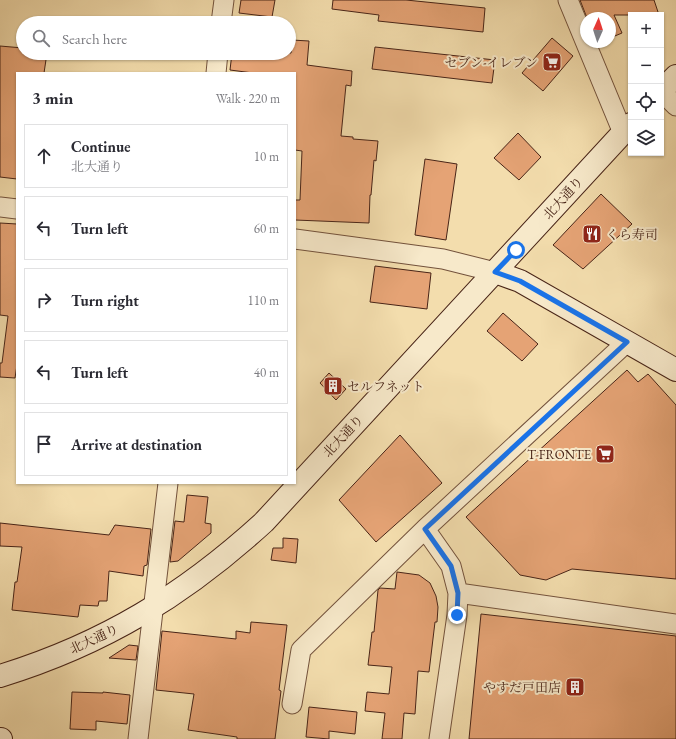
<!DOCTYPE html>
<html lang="en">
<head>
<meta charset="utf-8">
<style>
	body { margin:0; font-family:"EB Garamond","Noto Serif JP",serif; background:#f7f7f7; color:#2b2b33 }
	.controls { position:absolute; right:12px; top:12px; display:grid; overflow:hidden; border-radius:0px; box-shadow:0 1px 3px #0004 }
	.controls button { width:36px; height:36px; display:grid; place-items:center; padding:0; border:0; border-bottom:1px solid #e1e1e2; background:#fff; color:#2b2b33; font:20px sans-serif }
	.compass { position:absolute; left:580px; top:12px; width:36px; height:36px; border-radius:50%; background:#fff; box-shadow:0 1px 3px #0004; rotate:3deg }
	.stop { position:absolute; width:12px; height:12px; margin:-9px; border:3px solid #1a73e8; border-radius:50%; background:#fff }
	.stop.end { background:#1a73e8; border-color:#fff; box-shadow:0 1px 4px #0008 }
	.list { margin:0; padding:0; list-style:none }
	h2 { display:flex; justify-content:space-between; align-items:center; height:52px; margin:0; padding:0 16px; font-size:17px }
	h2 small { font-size:13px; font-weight:400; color:#7c7c81 }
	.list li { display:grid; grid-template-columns:26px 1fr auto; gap:12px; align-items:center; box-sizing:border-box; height:64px; margin:0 8px 8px; padding:0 8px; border:1px solid #e1e1e2; border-radius:0px }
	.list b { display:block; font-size:15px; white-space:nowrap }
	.list p { margin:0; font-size:13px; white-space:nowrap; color:#7c7c81 }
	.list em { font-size:13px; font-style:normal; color:#7c7c81 }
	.icon { flex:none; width:22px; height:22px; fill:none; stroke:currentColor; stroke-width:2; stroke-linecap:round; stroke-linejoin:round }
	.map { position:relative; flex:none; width:676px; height:739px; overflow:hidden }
	.search { position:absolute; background:#fff; box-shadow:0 1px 3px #0004; left:16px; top:16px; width:280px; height:44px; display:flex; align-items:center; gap:10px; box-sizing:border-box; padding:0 14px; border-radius:22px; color:#7c7c81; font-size:15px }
	.panel { position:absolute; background:#fff; box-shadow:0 1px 3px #0004; left:16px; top:72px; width:280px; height:412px; border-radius:0px }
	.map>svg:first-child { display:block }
	.building { fill:#e5a375; stroke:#482417 }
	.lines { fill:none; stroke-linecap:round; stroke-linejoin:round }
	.street-casing { stroke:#73523c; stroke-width:21 }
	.secondary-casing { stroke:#482417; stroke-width:24 }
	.street { stroke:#f7e9ca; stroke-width:19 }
	.secondary { stroke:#f7e9ca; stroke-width:22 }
	.route { stroke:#1a73e8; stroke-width:5 }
	.labels { text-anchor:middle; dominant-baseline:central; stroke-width:4; stroke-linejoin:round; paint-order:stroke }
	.poi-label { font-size:13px; fill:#482417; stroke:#f7e9ca; text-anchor:end }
	.street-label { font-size:13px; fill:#482417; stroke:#f7e9ca }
</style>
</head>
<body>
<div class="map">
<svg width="676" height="739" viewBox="0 0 676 739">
	<rect width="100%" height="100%" fill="#f3ddad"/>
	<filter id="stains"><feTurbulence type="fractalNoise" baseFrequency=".005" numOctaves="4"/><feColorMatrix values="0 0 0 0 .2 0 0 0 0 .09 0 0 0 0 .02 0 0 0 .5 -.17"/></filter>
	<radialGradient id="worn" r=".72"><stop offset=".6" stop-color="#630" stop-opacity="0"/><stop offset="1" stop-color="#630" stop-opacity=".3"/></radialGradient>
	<path class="building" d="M241 0H275L272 17 239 13Z
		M333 0H406L485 8 483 32 378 21 379 15 332 9Z
		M580 0H654L659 15H614L622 33 610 38V18H587Z
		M552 38 573 56 543 91 522 73Z
		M292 40 309 41 307 65 352 71 351 86 346 85 341 136 353 137V139L378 141 376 161 374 160 371 195H370L369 223 295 220V200H300L302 151 295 150V73H253L230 70 232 53H291Z
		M0 46 23 48V53H47L44 73H17V179L0 177Z
		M375 47 495 60 492 83 372 69Z
		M518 133 541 157 519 180 494 158Z
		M425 159 457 164 446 240 415 235Z
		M601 194 632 224 583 269 553 245Z
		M0 223 17 224V365L15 378 0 377V363H2L8 316 0 315Z
		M375 266 431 273 427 309 370 302Z
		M503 313 538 344 522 361 487 331Z
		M627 370 638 382 648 374 676 405V579L572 569 546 580 520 575 466 517Z
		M329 373 346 389 336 400 320 383Z
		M400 435 442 483 376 542 339 500Z
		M187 495 208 497 205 523 211 524V533L178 561 170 562 175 521 184 522Z
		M0 523 109 535 115 525 151 529 147 565 144 566 143 576 109 571 107 601H99L98 606 80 605 78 617 12 610 15 582H17L22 547 0 546Z
		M283 538 298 539 296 563 271 560 273 548H283Z
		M397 572 419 575 430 583 436 596 438 607 437 622H435L429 672 418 671 415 714 404 713 402 739H382L385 713 365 711 367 692 389 694 392 667 368 665 372 632H374L378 590 380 588 395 589Z
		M481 614 676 636V739H469Z
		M251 622 287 625 279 690 281 691 275 739H237V737L188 730 194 694 156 690 162 631 236 639V631L250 633Z
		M129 645 138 646 136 660 109 658Z
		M72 692 103 693V692L130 695 127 724 96 721V730L70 729Z
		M309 707 357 712 355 734 329 731V739L306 737Z"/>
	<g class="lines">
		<g class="street-casing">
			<path id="street" d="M568 0 623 133
				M221 23 224 0
				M216 73 218 53
				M661 91 676 106
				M0 207 17 209
				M295 239 443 259 495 272
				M425 529 451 566 458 593 457 615 439 739
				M458 593 676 624
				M292 704 301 650 425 529 627 342
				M138 739 168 483"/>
		</g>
		<g class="secondary-casing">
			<path id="secondary" d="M661 91 676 76
				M495 272 520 281 676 370
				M0 676C104 644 184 595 264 522L631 124
				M0 739H1"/>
		</g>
		<use href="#street" class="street"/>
		<use href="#secondary" class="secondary"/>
	</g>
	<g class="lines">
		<path class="route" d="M457 615 458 593 451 566 425 529 627 342 520 281 495 272 516 250"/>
	</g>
	<defs>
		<g id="supermarket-square" transform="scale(1)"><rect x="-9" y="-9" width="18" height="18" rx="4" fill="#8f2418" stroke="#f7e9ca"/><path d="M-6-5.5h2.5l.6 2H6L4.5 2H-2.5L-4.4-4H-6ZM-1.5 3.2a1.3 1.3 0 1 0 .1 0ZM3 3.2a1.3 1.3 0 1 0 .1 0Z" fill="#fff"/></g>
		<g id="restaurant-square" transform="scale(1)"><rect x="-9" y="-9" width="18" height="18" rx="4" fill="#8f2418" stroke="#f7e9ca"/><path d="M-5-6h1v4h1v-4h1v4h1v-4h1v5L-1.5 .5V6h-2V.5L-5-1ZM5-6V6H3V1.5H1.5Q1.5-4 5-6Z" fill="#fff"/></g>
		<g id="building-square" transform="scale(1)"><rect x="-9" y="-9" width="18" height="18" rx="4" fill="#8f2418" stroke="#f7e9ca"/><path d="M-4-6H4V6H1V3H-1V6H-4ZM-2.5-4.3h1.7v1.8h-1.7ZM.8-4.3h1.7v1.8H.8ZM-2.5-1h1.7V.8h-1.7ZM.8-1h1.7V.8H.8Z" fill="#fff"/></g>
	</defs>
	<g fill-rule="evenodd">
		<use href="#supermarket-square" x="552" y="62"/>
		<use href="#restaurant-square" x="592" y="234"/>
		<use href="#building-square" x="333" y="386"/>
		<use href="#supermarket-square" x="605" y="454"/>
		<use href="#building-square" x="575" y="687"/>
	</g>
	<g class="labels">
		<g class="poi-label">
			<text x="538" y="62">セブン-イレブン</text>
			<text x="606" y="234" text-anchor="start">くら寿司</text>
			<text x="347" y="386" text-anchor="start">セルフネット</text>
			<text x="591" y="454">T-FRONTE</text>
			<text x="561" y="687">やすだ戸田店</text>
		</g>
		<g class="street-label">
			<text transform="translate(563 198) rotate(-48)">北大通り</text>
			<text transform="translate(343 436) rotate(-47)">北大通り</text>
			<text transform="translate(94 639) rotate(-25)">北大通り</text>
		</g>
	</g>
	<rect width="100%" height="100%" filter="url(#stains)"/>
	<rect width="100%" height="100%" fill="url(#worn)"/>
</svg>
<div class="controls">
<button>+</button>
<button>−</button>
<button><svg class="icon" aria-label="locate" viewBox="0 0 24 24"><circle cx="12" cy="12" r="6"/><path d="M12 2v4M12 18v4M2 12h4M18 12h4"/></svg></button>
<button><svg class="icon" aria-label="layers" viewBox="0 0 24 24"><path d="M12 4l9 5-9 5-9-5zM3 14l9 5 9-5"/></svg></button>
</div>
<svg class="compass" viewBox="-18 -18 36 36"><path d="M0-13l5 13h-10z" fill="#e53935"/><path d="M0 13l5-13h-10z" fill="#7c7c81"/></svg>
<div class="stop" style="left:516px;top:250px"></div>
<div class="stop end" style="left:457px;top:615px"></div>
<div class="search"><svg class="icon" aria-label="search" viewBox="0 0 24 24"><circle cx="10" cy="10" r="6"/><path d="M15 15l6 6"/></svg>Search here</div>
<section class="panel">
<h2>3 min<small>Walk · 220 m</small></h2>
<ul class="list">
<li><svg class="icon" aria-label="ahead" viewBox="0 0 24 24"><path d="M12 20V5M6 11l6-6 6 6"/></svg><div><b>Continue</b><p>北大通り</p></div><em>10 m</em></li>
<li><svg class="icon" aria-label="left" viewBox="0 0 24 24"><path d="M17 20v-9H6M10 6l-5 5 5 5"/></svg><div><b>Turn left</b></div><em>60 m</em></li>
<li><svg class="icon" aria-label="right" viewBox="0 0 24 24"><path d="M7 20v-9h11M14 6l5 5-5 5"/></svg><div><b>Turn right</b></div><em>110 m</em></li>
<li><svg class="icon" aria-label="left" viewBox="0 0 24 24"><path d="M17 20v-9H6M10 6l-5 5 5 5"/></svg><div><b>Turn left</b></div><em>40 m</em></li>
<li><svg class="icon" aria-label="arrive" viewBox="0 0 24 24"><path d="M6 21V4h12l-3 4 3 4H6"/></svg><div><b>Arrive at destination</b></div></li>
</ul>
</section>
</div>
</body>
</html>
